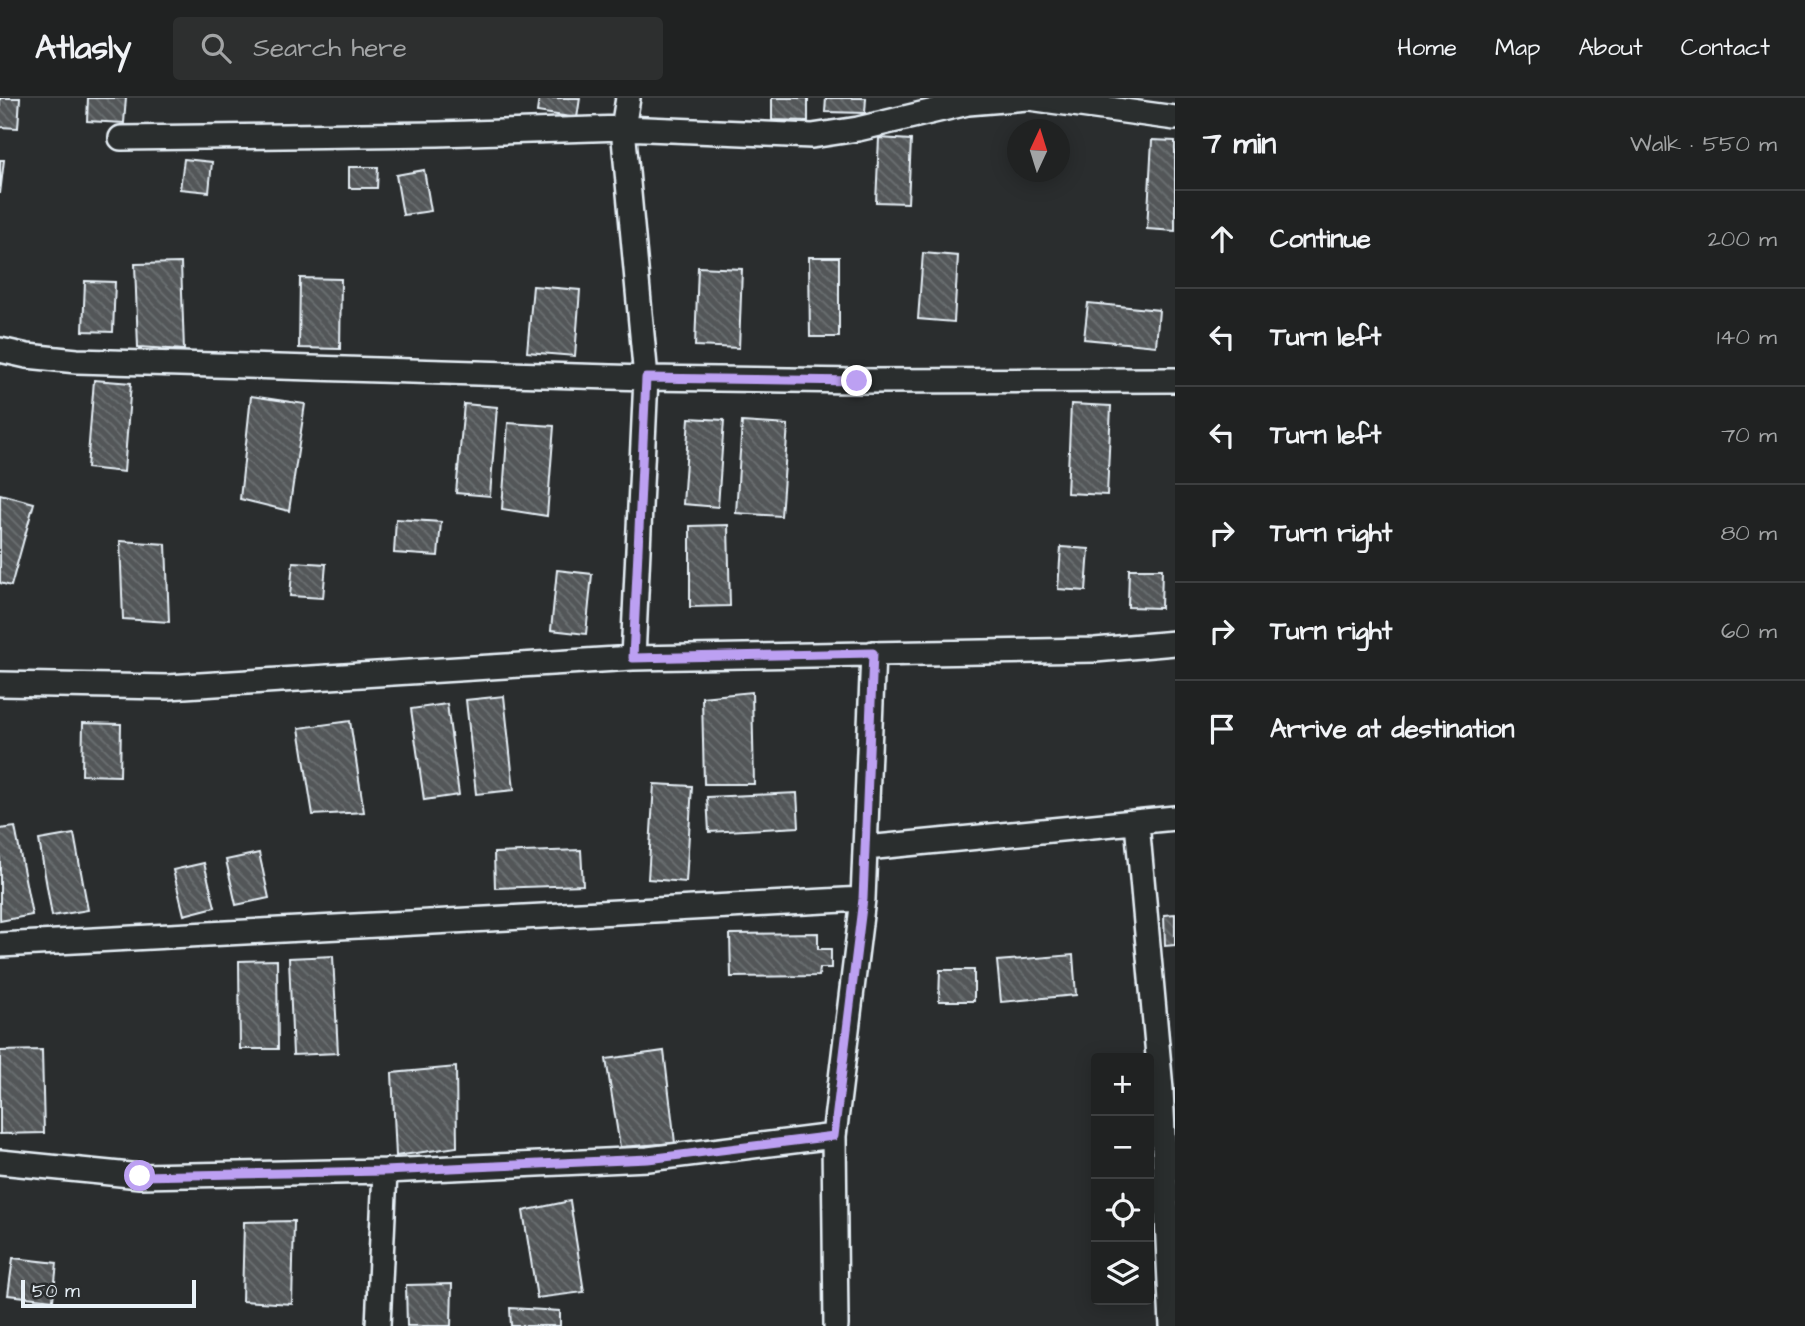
<!DOCTYPE html>
<html lang="en">
<head>
<meta charset="utf-8">
<style>
	body { margin:0; font-family:"Architects Daughter",sans-serif; background:#2d2f2f; color:#f1f3f6 }
	.controls { position:absolute; right:21px; bottom:21px; display:grid; overflow:hidden; border-radius:7px; box-shadow:0 4px 18px #0003 }
	.controls button { width:63px; height:63px; display:grid; place-items:center; padding:0; border:0; border-bottom:2px solid #3d3f40; background:#202222; color:#f1f3f6; font:35px sans-serif }
	.compass { position:absolute; left:1007px; top:21px; width:63px; height:63px; border-radius:50%; background:#202222; box-shadow:0 4px 18px #0003; rotate:4deg }
	.scale { position:absolute; left:21px; bottom:18px; width:175px; box-sizing:border-box; padding-left:7px; border:4px solid #e8f1f8; border-top:0; font-size:19px; line-height:24px; white-space:nowrap; color:#e8f1f8; -webkit-text-stroke:5px #2a2d2e; paint-order:stroke }
	.stop { position:absolute; width:21px; height:21px; margin:-16px; border:5px solid #bca0f2; border-radius:50%; background:#fff }
	.stop.end { background:#bca0f2; border-color:#fff; box-shadow:0 2px 7px #0008 }
	.list { margin:0; padding:0; list-style:none }
	h2 { display:flex; justify-content:space-between; align-items:center; height:91px; margin:0; padding:0 28px; font-size:30px }
	h2 small { font-size:23px; font-weight:400; color:#a2a4a5 }
	.list li { display:grid; grid-template-columns:46px 1fr auto; gap:21px; align-items:center; box-sizing:border-box; height:98px; padding:0 28px; border-top:2px solid #3d3f40 }
	.list b { display:block; font-size:26px; white-space:nowrap }
	.list em { font-size:23px; font-style:normal; color:#a2a4a5 }
	.icon { flex:none; width:38px; height:38px; fill:none; stroke:currentColor; stroke-width:2; stroke-linecap:round; stroke-linejoin:round }
	.map { position:relative; flex:none; width:1175px; height:1228px; overflow:hidden }
	header { display:flex; align-items:center; gap:42px; box-sizing:border-box; height:98px; padding:0 35px; background:#202222; border-bottom:2px solid #3d3f40 }
	header strong { font-size:33px }
	nav { display:flex; gap:38px; margin-inline-start:auto; font-size:24px }
	.search { width:490px; height:63px; background:#2d2f2f; display:flex; align-items:center; gap:18px; box-sizing:border-box; padding:0 24px; border-radius:7px; color:#a2a4a5; font-size:26px }
	main { display:flex }
	aside { flex:1; background:#202222 }
	.map>svg:first-child { display:block }
	.building { fill:url(#building-back-hatch); stroke:#e8f1f8; stroke-width:2 }
	.lines { fill:none; stroke-linecap:round; stroke-linejoin:round }
	.minor-casing { stroke:#e8f1f8; stroke-width:28 }
	.minor { stroke:#2a2d2e; stroke-width:23 }
	.route { stroke:#bca0f2; stroke-width:9 }
</style>
</head>
<body>
<header>
<strong>Atlasly</strong>
<div class="search"><svg class="icon" aria-label="search" viewBox="0 0 24 24"><circle cx="10" cy="10" r="6"/><path d="M15 15l6 6"/></svg>Search here</div>
<nav><a>Home</a><a>Map</a><a>About</a><a>Contact</a></nav>
</header>
<main>
<div class="map">
<svg width="1175" height="1228" viewBox="0 0 1175 1228">
	<defs>
		<pattern id="building-back-hatch" width="6" height="6" patternUnits="userSpaceOnUse" patternTransform="scale(1.75)"><rect width="6" height="6" fill="#535759"/><path d="M-1 5l2 2M0 0l6 6M5-1l2 2" fill="none" stroke="#6c7072"/></pattern>
	</defs>
	<rect width="100%" height="100%" fill="#2a2d2e"/>
	<filter id="ink" filterUnits="userSpaceOnUse"><feTurbulence type="fractalNoise" baseFrequency=".0143" numOctaves="2"/><feDisplacementMap in="SourceGraphic" scale="14" xChannelSelector="R" yChannelSelector="G"/><feConvolveMatrix kernelMatrix="1 2 1 2 8 2 1 2 1" color-interpolation-filters="sRGB"/></filter>
	<g filter="url(#ink)">
		<path class="building" d="M0 0H20L18 30 0 29Z
			M88 0H126L124 25 87 23Z
			M539 0H580L577 20 537 14Z
			M772 0H808V23L772 22Z
			M826 0H866L865 15 825 14Z
			M879 40 911 42 908 105 876 104Z
			M1152 42 1175 43V133L1147 131Z
			M184 61 212 64 209 94 180 91Z
			M0 62H4L0 96Z
			M349 69H378L377 90H349Z
			M424 72 431 113 403 117 396 77Z
			M923 155 958 158 954 224 918 221Z
			M809 159H839V239H810Z
			M181 165 184 252 138 249 135 166Z
			M698 169 742 171 739 250 695 248Z
			M300 180 341 181 340 251 299 250Z
			M85 183 115 184 113 234 83 233Z
			M533 188 580 192 575 258 527 254Z
			M1088 205 1159 212 1156 248 1084 241Z
			M94 282 131 285 124 374 87 370Z
			M251 298 305 306 289 413 240 401Z
			M464 306 497 309 490 398 456 395Z
			M1071 306 1111 308 1107 397 1067 395Z
			M689 320 724 322 718 409 683 406Z
			M742 324 788 327 781 418 736 415Z
			M508 325 554 328 547 418 502 411Z
			M0 396 34 405 11 488 0 485Z
			M396 421 441 424 438 458 394 455Z
			M728 427 730 508 690 509V428Z
			M120 443 166 446 169 524 123 521Z
			M1061 449 1089 451 1086 493 1058 491Z
			M293 464 326 466 323 500 290 498Z
			M1129 471H1162L1161 510 1128 509Z
			M557 472 592 476 586 536 551 532Z
			M752 594 754 686H704L702 599Z
			M504 598 514 692 476 696 466 602Z
			M447 606 459 697 424 702 411 611Z
			M350 623 364 714 313 717 299 630Z
			M83 625 121 626 120 678 82 677Z
			M654 686 692 688 686 784 648 781Z
			M797 695 799 729 709 734 707 699Z
			M15 729 32 817 0 823V731Z
			M74 736 88 812 52 818 39 742Z
			M581 752 583 787 495 790 494 755Z
			M259 755 269 800 236 807 226 762Z
			M204 765 215 809 184 817 173 772Z
			M1175 816V847L1165 848 1164 817Z
			M818 835V851H831V870H820L819 878 731 879 730 836Z
			M1073 857 1076 897 1001 904 997 863Z
			M333 858 338 955 293 957 289 860Z
			M277 862 278 951H240L239 863Z
			M940 872H974V903H939Z
			M42 952 44 1035 0 1036V953Z
			M664 953 675 1045 620 1049 606 961Z
			M456 969 457 1049 396 1058 392 975Z
			M570 1103 584 1194 537 1200 523 1113Z
			M294 1123 292 1206 242 1203 244 1124Z
			M13 1160 57 1165 53 1202 8 1197Z
			M452 1186 451 1228H407L406 1187Z
			M510 1210 560 1213V1228H511Z"/>
		<g class="lines">
			<g class="minor-casing">
				<path id="minor" d="M628 0 623 30 646 280 633 560
					M1029 0 1175 20
					M121 40 438 36 623 30 812 38 858 31 968 5 1027 0
					M0 252 27 258 77 263 646 280 857 283 1175 282
					M0 586 168 589 633 560 1095 552 1175 545
					M1137 725 1161 991 1172 1228
					M866 750 1175 720
					M0 847 863 801
					M0 1064 140 1078 385 1073 648 1061 834 1038
					M378 1228 385 1073
					M836 1228 834 1038 863 801 873 555"/>
			</g>
			<use href="#minor" class="minor"/>
		</g>
	</g>
	<g class="lines" filter="url(#ink)">
		<path class="route" d="M140 1078 384 1073 648 1061 834 1038 863 801 873 555 633 560 646 280 857 283"/>
	</g>
</svg>
<div class="controls">
<button>+</button>
<button>−</button>
<button><svg class="icon" aria-label="locate" viewBox="0 0 24 24"><circle cx="12" cy="12" r="6"/><path d="M12 2v4M12 18v4M2 12h4M18 12h4"/></svg></button>
<button><svg class="icon" aria-label="layers" viewBox="0 0 24 24"><path d="M12 4l9 5-9 5-9-5zM3 14l9 5 9-5"/></svg></button>
</div>
<svg class="compass" viewBox="-18 -18 36 36"><path d="M0-13l5 13h-10z" fill="#e53935"/><path d="M0 13l5-13h-10z" fill="#a2a4a5"/></svg>
<div class="scale">50 m</div>
<div class="stop" style="left:140px;top:1078px"></div>
<div class="stop end" style="left:857px;top:283px"></div>
</div>
<aside>
<h2>7 min<small>Walk · 550 m</small></h2>
<ul class="list">
<li><svg class="icon" aria-label="ahead" viewBox="0 0 24 24"><path d="M12 20V5M6 11l6-6 6 6"/></svg><div><b>Continue</b></div><em>200 m</em></li>
<li><svg class="icon" aria-label="left" viewBox="0 0 24 24"><path d="M17 20v-9H6M10 6l-5 5 5 5"/></svg><div><b>Turn left</b></div><em>140 m</em></li>
<li><svg class="icon" aria-label="left" viewBox="0 0 24 24"><path d="M17 20v-9H6M10 6l-5 5 5 5"/></svg><div><b>Turn left</b></div><em>70 m</em></li>
<li><svg class="icon" aria-label="right" viewBox="0 0 24 24"><path d="M7 20v-9h11M14 6l5 5-5 5"/></svg><div><b>Turn right</b></div><em>80 m</em></li>
<li><svg class="icon" aria-label="right" viewBox="0 0 24 24"><path d="M7 20v-9h11M14 6l5 5-5 5"/></svg><div><b>Turn right</b></div><em>60 m</em></li>
<li><svg class="icon" aria-label="arrive" viewBox="0 0 24 24"><path d="M6 21V4h12l-3 4 3 4H6"/></svg><div><b>Arrive at destination</b></div></li>
</ul>
</aside>
</main>
</body>
</html>
